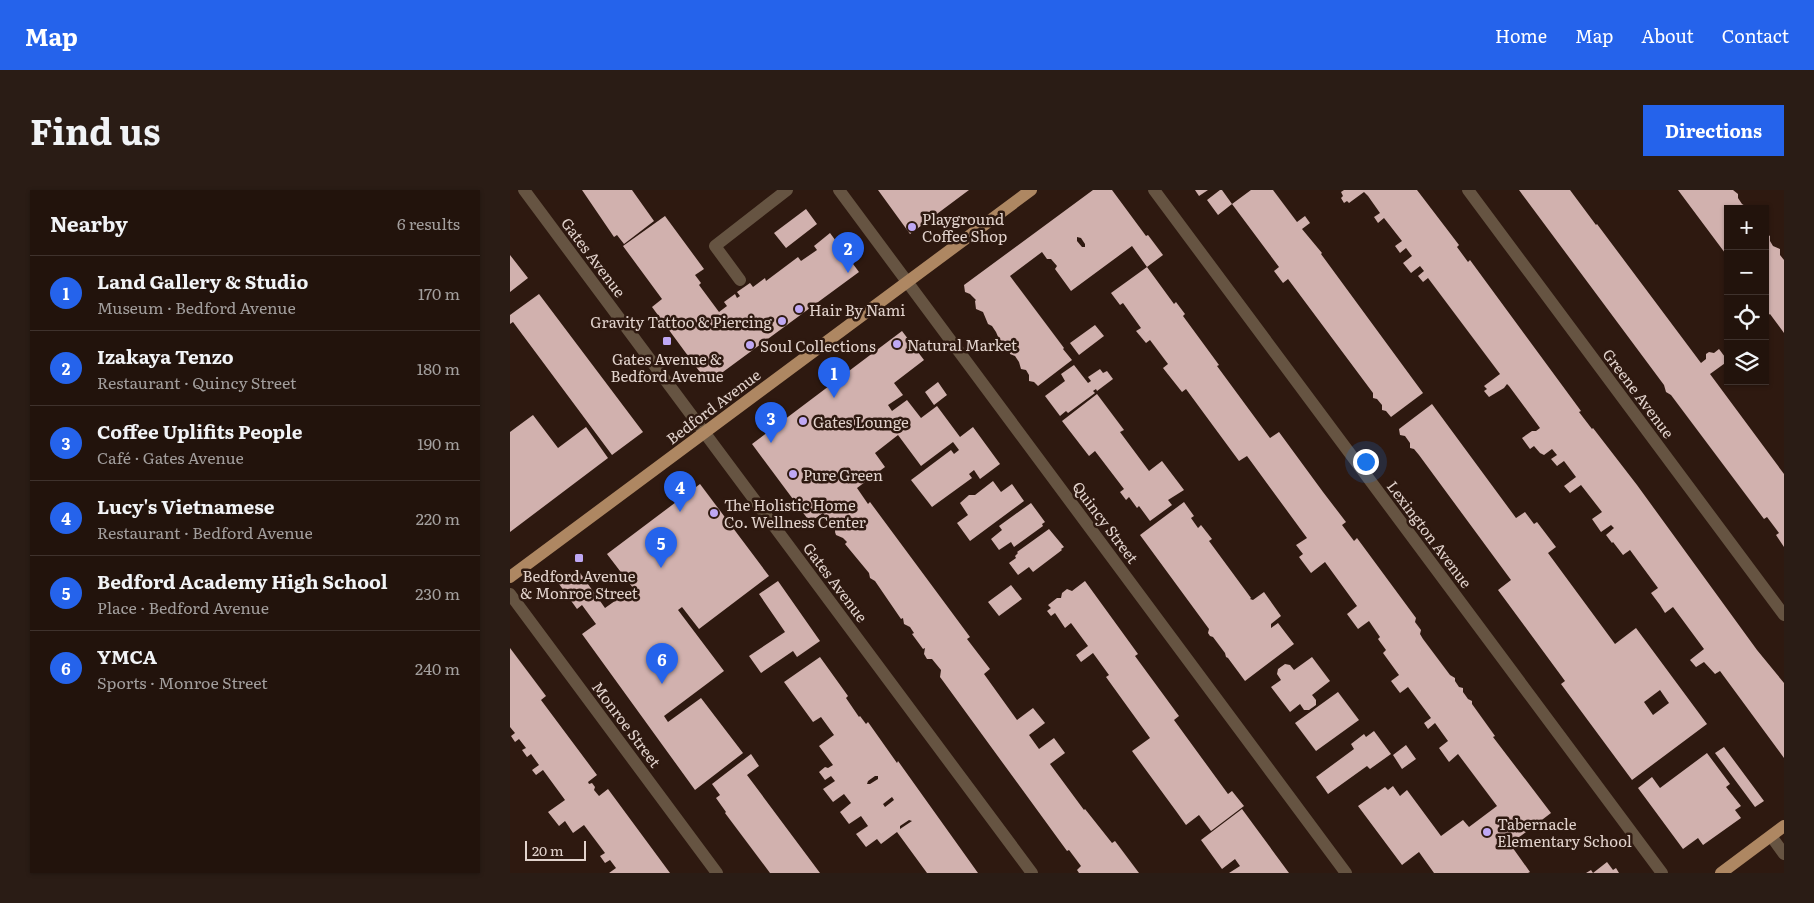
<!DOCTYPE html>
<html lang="en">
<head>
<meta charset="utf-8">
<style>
	body { margin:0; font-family:Literata,serif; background:#2a1c15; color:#f1f3f6 }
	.controls { position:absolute; right:15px; top:15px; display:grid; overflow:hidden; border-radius:0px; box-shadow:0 1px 4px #0004 }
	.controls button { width:45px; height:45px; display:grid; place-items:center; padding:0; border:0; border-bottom:1px solid #3f322d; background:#22130c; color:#f1f3f6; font:25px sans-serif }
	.scale { position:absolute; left:15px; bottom:12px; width:61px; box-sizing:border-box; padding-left:5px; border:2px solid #e2d3cd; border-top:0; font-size:14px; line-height:18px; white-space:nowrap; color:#e2d3cd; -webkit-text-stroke:4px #2e1910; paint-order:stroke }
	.you { position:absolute; left:855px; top:271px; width:18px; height:18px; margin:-12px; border:4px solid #fff; border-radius:50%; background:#1a73e8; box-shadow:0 0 0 8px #1a73e833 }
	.badge { display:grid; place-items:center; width:32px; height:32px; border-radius:50%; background:#2563eb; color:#fff; font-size:16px; font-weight:700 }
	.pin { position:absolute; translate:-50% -41px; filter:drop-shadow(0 1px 2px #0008) }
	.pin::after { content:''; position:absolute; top:26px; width:18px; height:15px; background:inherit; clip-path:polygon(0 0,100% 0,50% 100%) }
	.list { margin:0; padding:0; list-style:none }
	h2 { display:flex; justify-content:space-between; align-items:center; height:65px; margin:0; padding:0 20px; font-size:21px }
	h2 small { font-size:16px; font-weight:400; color:#a29e9d }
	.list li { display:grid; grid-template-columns:32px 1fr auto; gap:15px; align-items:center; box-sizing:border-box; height:75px; padding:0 20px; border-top:1px solid #3f322d }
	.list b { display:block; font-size:19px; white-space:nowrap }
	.list p { margin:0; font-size:16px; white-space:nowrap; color:#a29e9d }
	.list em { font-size:16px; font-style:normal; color:#a29e9d }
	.icon { flex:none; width:28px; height:28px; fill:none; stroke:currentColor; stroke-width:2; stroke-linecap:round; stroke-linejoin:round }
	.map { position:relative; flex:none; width:1274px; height:683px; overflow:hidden; border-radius:0px }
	header { display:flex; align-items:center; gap:30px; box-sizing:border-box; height:70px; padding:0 25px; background:#2563eb; color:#fff }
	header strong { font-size:24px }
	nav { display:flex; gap:28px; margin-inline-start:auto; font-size:18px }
	.intro { display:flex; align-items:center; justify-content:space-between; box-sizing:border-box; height:120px; padding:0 30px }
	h1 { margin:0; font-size:35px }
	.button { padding:12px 22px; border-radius:0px; background:#2563eb; color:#fff; font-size:18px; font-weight:700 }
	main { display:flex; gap:30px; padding:0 30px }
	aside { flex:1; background:#22130c; border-radius:0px; box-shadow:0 1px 4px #0004 }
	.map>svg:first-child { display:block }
	.building { fill:#d1b1ae; fill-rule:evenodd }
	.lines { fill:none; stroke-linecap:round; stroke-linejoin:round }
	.minor { stroke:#665442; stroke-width:12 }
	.major { stroke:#ae8762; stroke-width:12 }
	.poi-dot { fill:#bfa8f4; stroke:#2e1910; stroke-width:2 }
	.labels { text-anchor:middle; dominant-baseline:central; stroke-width:5; stroke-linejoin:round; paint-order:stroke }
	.poi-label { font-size:15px; fill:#e2d3cd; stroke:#2e1910; text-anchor:start }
	.street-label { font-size:15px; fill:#e2d3cd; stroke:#2e1910 }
</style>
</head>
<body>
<header>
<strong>Map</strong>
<nav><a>Home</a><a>Map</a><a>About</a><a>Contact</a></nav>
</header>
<div class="intro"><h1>Find us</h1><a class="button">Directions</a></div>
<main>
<aside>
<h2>Nearby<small>6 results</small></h2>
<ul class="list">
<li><span class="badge">1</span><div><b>Land Gallery &amp; Studio</b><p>Museum · Bedford Avenue</p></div><em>170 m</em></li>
<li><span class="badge">2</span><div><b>Izakaya Tenzo</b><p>Restaurant · Quincy Street</p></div><em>180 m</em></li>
<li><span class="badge">3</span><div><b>Coffee Uplifits People</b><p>Café · Gates Avenue</p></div><em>190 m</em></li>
<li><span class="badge">4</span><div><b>Lucy's Vietnamese</b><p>Restaurant · Bedford Avenue</p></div><em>220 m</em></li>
<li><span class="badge">5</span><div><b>Bedford Academy High School</b><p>Place · Bedford Avenue</p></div><em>230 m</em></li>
<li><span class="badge">6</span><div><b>YMCA</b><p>Sports · Monroe Street</p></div><em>240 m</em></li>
</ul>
</aside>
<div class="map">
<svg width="1274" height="683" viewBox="0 0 1274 683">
	<rect width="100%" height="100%" fill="#2e1910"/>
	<path class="building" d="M72 0H122L144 31 114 54 107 45 104 47Z
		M368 0H459L400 44Z
		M583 0H602L636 46 638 45 653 65 637 77 622 56 561 101 545 79 547 76 541 69H537L532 62 500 86 554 158 553 159 562 170 528 196 524 192 519 191V185L516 180 511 179 509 172 505 166 500 164 499 157 489 149 486 142 482 136 478 134 473 122 466 119 465 111 466 110 460 104 455 102 454 95ZM567 47 571 48 575 54V57H572L567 51Z
		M685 0H698L689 6Z
		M710 0H712L722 14 708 25 697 10Z
		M741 0H763L787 32 795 26 800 33 792 39 812 63 811 64 913 203 881 227 876 221 872 220V215L867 209 863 208V203L778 89 773 93 764 81 769 77 722 14Z
		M834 0H907L949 55 947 57 958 72 960 70 1071 221 1069 222 1082 239 1083 238 1127 295 1247 460 1274 493V568L1210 481 1205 484 1194 472 1186 477 1180 470 1194 459 1163 417 1155 423 1150 415 1141 403 1148 398 1120 360 1113 365 1103 352 1102 353 1096 345 1104 338 1101 335 1091 342 1082 329 1092 322 1071 295 1060 303 1054 296 1066 287 1054 271 1047 276 1041 269 1047 265 1042 259 1034 265 1030 263 1024 256 1020 259 1012 248 1022 241H1026L1030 238 999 196 997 194 994 198 979 207 974 201 977 199 974 196 990 184 918 88 913 92 908 86 914 81 910 76 901 83 893 73 902 66 896 58 890 63 885 56 892 51 874 28 868 33 864 27 870 23 858 6 854 2 839 13 837 11 834 13 831 8 833 6 831 2Z
		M1009 0H1060L1086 35 1087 34 1191 173 1196 169V164L1199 162 1204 163 1209 159 1218 171 1200 184 1274 284V357L1266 345 1269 343 1257 327 1254 329 1161 205 1156 202 1154 195Z
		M1168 0H1223L1228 4V8L1232 14 1240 19H1218V67Z
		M296 19 307 34 276 58 264 43Z
		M155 26 194 79 185 85 191 93 189 95 209 122 217 116 214 112 225 104 227 108 230 106 227 102 240 93 243 97 255 88 256 91 288 67 291 71 307 60 304 56 320 43 349 82 198 193 142 117 152 109 113 56Z
		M1255 43 1260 46V51L1263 56 1270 59V65L1274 70V143L1260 124 1255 127Z
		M0 65 18 88 0 102Z
		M637 77 664 114 666 112 675 124 673 126 709 175 707 176 760 248 769 242 813 302 836 332 832 335 844 351 847 348 906 428 905 432 911 440 910 444 913 449 940 485 945 488V491L949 497 953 498V502L958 509 962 511V514L985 546 983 547 1041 623 1000 654 1020 682 1018 683H924L909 662 892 675 848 616 875 597 878 600 883 596 890 606 897 600 931 646 953 630 959 637 987 616 948 564 939 572 929 558 938 551 925 533 918 539 914 533 921 528 898 497 890 503 881 491 889 485 873 463 876 460 868 449 870 447 859 431 848 439 837 424 847 416 815 372 801 383 789 367 793 364 786 355 797 348 737 266 729 271 676 199 672 202 653 178 658 174 640 150 636 153 626 141 631 138 613 113 610 115 601 103Z
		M29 104 133 242 102 265 3 132 0 134V125Z
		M585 135 594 146 569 165 560 153Z
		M392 141 414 170 384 193 393 205 378 215 382 221 397 210 411 228 427 216 450 247 463 237 490 274 470 289 464 280 459 284 462 288 422 317 401 290 441 260 444 264 449 260 443 252 411 276 388 245 365 263 375 277 347 298 358 314 360 312 460 447 457 449 480 479 474 484 507 530 523 518 535 533 519 545 529 559 544 548 555 563 540 574 574 620 575 619 602 653 605 651 629 683H569L567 680 571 676 559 660 557 661 433 491 430 487 431 480 422 469H417L414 464 415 458 413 459 402 444 404 443 400 437 394 434 393 428 391 429 365 391 360 388 359 383 335 354 337 352 333 348 326 345 325 342 326 337 325 338 313 323 300 332 242 254Z
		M564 175 578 193 581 191 578 187 590 179 593 183 597 181 603 189 587 201 586 199 583 201 585 203 558 223 556 221 550 226 535 206 555 191 551 184Z
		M428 192 437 205 424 215 415 202Z
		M587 204 614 240 610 242 639 281 652 271 674 300 658 310 662 315 640 331 629 316 627 318 619 307 616 310 610 302 614 299 585 261 579 266 552 231Z
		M922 214 1006 328 1015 322 1024 334 1027 332 1046 357 1038 363 1105 454 1126 438 1197 534 1122 590 1051 494 1055 491 988 400 1001 390 909 265 904 259 900 258V253L895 246 890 245 889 239ZM1150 500 1159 513 1143 525 1134 512Z
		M23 225 48 258 76 237 98 268 0 342V242Z
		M483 291 491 302 502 294 514 311 460 351 447 333 458 325 450 313 459 305H465Z
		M190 294 259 386 189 439 172 417 168 420 214 481 154 526 158 532 191 508 233 563 185 600 72 444 86 434 72 415 67 419 49 394 68 380 95 418 123 398 97 364Z
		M674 312 684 326 681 328 688 338 691 335 702 349 699 351 741 408 740 409 743 410 754 402 771 426 761 434V438L768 433 784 454 735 491 718 468 716 467 715 463 703 447 700 446 698 443 699 439 630 345Z
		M521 313 535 332 532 334 533 336 504 357 501 352 489 360 481 349 492 340 489 336Z
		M539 339 554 357 551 359 552 360 523 382 519 377 508 385 499 373 506 368 505 366 508 363 507 362Z
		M268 391 310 451 287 467 283 461 251 483 239 466 275 442 249 404Z
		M575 391 628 464 625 466 669 526 664 530 718 604 722 601 734 616 701 641 689 625 676 635 666 621 622 561 640 548 596 487 599 485 583 463 571 472 566 465 578 456 561 433 555 438 545 423 541 426 537 421 541 418 538 415 547 408H551L552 403 557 399 562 401Z
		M501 395 512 409 489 426 478 412Z
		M0 458 36 506 31 510 87 585 78 592 79 594 82 593 85 597 84 600 89 606 98 599 160 683H99L106 678 100 670 95 673 90 666 95 663 74 635 63 643 55 631 49 636 38 622 55 610 33 580 26 585 22 580 29 575 21 564 17 567 12 560 16 558 9 549 5 552 1 546 5 543 0 537Z
		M310 467 338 506 336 508 349 527 350 526 356 534 358 532 387 573 388 571 468 683H417L387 642 371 654 367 649 356 657 346 644 358 636 351 626 339 634 330 622 341 613 334 604 323 612 313 599 325 591 321 586 315 590 309 582 315 577 318 578 323 575 309 556 324 545 311 527 303 532 274 492ZM365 586H368V589L360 594H357L358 591ZM382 607 384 610 375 617 373 614ZM399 630 402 631 390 639V636Z
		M802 467 820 491 802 505 806 510V515L799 520H794L790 514 780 522 761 497 771 490 767 484 768 479 775 474 780 475 784 480Z
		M828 502 849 530 806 561 785 533Z
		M864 541 881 564 860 579 857 576 818 604 806 587 844 559 841 554 854 544 856 547Z
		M896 555 906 569 892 579 883 565Z
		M1214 557 1254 611 1245 617 1205 563Z
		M1197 563 1220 594 1216 597 1231 616 1225 620 1231 628 1193 655 1188 648 1173 659 1128 598 1142 587 1150 598Z
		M241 564 249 576 237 585 310 683H260L215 623 216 622 206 608 210 605 202 594Z
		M732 619 743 634 779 683H719L730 676 725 669 712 679 691 650Z
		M1097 672 1103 680 1106 678 1109 683H1076L1081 680 1083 683Z"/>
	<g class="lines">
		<path class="minor" d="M14 0 522 683
			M329 0 836 683
			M644 0 1152 683
			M958 0 1274 425
			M230 90 205 56 277 0
			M0 404 207 683
			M1261 646 1274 664"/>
		<path class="major" d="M0 387 521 0
			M1211 683 1274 636"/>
	</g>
	<g class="poi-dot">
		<circle cx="402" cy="37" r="5"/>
		<circle cx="289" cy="119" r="5"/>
		<circle cx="272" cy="131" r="5"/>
		<rect x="152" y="146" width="10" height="10" rx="2.5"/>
		<circle cx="387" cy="154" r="5"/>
		<circle cx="240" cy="155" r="5"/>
		<circle cx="293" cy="231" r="5"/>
		<circle cx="283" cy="284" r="5"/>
		<circle cx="204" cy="323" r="5"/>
		<rect x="64" y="363" width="10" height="10" rx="2.5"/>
		<circle cx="977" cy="642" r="5"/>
	</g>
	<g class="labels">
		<g class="poi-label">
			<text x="412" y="28">Playground<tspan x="412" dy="17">Coffee Shop</tspan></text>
			<text x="299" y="119">Hair By Nami</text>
			<text x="262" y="131" text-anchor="end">Gravity Tattoo &amp; Piercing</text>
			<text x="397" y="154">Natural Market</text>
			<text x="250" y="155">Soul Collections</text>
			<text x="157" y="168" text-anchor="middle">Gates Avenue &amp;<tspan x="157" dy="17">Bedford Avenue</tspan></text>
			<text x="303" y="231">Gates Lounge</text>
			<text x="293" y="284">Pure Green</text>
			<text x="214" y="314">The Holistic Home<tspan x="214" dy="17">Co. Wellness Center</tspan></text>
			<text x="69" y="385" text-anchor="middle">Bedford Avenue<tspan x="69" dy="17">&amp; Monroe Street</tspan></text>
			<text x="987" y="633">Tabernacle<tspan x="987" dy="17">Elementary School</tspan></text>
		</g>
		<g class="street-label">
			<text transform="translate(84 67) rotate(53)">Gates Avenue</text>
			<text transform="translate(1129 203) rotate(53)">Greene Avenue</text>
			<text transform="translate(203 216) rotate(-37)">Bedford Avenue</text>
			<text transform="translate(596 332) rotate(53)">Quincy Street</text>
			<text transform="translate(920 344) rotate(53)">Lexington Avenue</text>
			<text transform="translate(326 392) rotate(53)">Gates Avenue</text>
			<text transform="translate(117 534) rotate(53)">Monroe Street</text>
		</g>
	</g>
</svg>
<div class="controls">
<button>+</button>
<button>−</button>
<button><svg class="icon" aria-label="locate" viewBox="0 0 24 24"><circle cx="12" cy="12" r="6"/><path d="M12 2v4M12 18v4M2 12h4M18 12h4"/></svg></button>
<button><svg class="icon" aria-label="layers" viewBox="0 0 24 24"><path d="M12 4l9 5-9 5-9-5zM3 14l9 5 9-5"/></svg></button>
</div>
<div class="scale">20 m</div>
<div class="you"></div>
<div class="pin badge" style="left:324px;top:208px">1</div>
<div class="pin badge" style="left:338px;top:83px">2</div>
<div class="pin badge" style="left:261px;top:253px">3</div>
<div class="pin badge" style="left:170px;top:322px">4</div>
<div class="pin badge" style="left:151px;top:378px">5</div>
<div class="pin badge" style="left:152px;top:494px">6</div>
</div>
</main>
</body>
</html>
